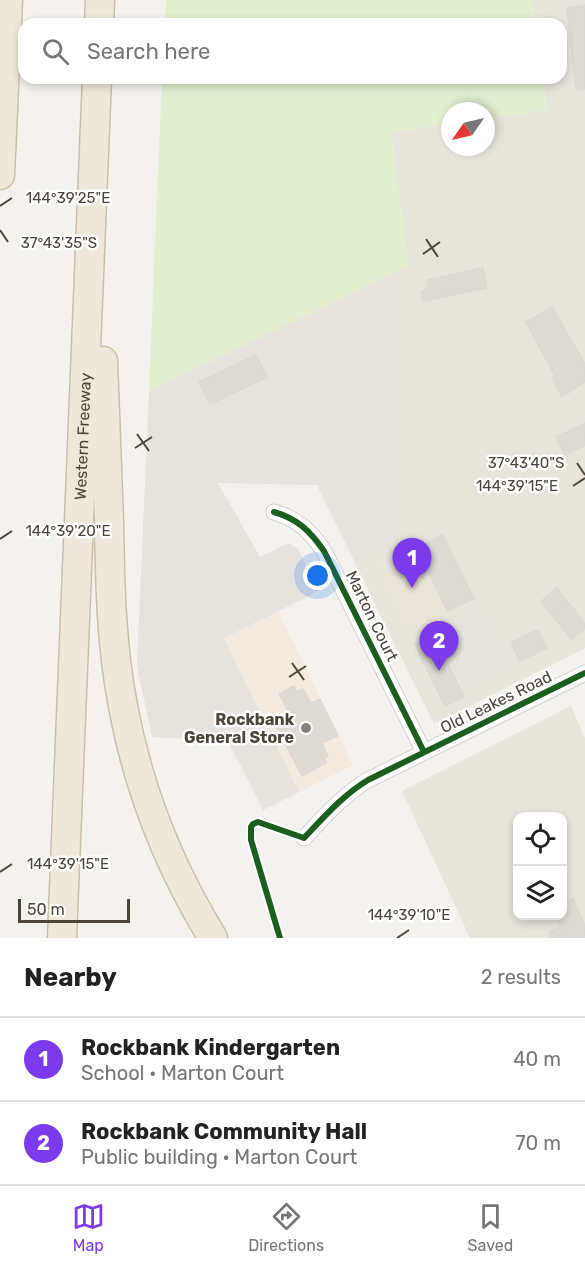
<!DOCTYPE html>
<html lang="en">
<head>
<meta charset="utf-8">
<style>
	body { margin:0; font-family:Rubik,sans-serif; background:#f6f6f6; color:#222 }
	.controls { position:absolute; right:18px; bottom:18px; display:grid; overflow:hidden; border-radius:12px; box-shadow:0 3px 9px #0003 }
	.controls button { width:54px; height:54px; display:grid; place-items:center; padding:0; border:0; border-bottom:2px solid #e0e0e0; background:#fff; color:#222; font:30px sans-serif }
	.compass { position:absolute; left:441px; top:102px; width:54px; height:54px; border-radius:50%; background:#fff; box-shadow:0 3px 9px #0003; rotate:236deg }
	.scale { position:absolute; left:18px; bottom:15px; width:112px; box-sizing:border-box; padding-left:6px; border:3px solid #4b4439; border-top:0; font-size:16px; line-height:21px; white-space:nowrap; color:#4b4439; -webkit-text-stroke:4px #fff; paint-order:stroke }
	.you { position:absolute; left:318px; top:576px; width:21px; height:21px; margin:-15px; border:4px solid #fff; border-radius:50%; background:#1a73e8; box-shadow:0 0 0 9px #1a73e833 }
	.badge { display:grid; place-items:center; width:39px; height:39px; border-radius:50%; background:#7c3aed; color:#fff; font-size:20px; font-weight:700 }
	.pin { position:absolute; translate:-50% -50px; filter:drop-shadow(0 2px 3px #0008) }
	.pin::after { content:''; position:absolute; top:32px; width:21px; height:18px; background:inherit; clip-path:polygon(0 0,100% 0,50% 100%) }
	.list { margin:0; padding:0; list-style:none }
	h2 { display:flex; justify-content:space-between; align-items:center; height:78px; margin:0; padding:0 24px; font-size:26px }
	h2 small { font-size:20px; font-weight:400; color:#767676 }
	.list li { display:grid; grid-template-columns:39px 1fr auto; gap:18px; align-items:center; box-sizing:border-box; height:84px; padding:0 24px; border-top:2px solid #e0e0e0 }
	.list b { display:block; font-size:22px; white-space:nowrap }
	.list p { margin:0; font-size:20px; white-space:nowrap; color:#767676 }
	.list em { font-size:20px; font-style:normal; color:#767676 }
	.icon { flex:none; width:33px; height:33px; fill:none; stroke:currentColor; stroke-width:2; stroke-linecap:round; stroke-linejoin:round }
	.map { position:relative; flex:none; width:585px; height:938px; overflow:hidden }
	.search { position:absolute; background:#fff; box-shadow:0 3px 9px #0003; left:18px; right:18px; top:18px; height:66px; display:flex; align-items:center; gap:15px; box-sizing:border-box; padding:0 21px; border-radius:18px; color:#767676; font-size:22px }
	.sheet { height:246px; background:#fff }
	nav { display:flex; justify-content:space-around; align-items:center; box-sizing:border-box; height:84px; border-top:2px solid #e0e0e0; background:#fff; font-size:16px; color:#767676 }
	nav a { display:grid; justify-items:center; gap:3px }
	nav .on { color:#7c3aed }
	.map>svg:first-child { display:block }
	.residential { fill:#e7e4dc; fill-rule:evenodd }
	.commercial { fill:#f3ebdf }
	.industrial { fill:#e6e2de }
	.education { fill:#eae5da }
	.green { fill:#e1eecf }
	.parking { fill:#e6e3df }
	.building { fill:#dedbd6; stroke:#dcd9d4; stroke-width:1.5 }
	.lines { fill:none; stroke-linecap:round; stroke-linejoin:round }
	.street-casing { stroke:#d2d0cb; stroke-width:17 }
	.highway-casing { stroke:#ccbfa9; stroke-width:31 }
	.street { stroke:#fdfdfc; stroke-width:15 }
	.highway { stroke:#ede8db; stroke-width:28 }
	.cycleway-casing { stroke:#fff; stroke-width:10 }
	.cycleway { stroke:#1b5e20; stroke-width:6 }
	.ticks { fill:none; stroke:#4b4439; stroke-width:2 }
	.poi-dot { fill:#868178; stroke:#fff; stroke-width:2 }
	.labels { text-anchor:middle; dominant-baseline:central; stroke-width:5; stroke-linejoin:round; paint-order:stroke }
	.street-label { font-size:16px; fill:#4b4439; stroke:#fff }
	.poi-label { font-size:16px; font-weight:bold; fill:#4b4439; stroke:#fff; text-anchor:end }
	.ticks-label { font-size:15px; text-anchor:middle; fill:#4b4439; stroke:#fff; stroke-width:5; stroke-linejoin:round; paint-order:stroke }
</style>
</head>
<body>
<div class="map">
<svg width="585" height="938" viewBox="0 0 585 938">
	<rect width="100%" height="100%" fill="#f4f2ee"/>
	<path class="residential" d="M532 0H585V648L434 724 355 563 396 542 408 266 391 132 450 124V147H486V119L547 110 543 78H561V24H536Z
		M571 706 585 738V938H470L402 791ZM518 816H562V916H518Z"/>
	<path class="commercial" d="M278 611 353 765 299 792 224 638Z"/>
	<path class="industrial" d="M408 266 396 542 355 563 317 485 218 483 260 557 288 543 298 549 319 591 224 638 299 792 263 810 228 741 152 737 137 666 149 391Z"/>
	<path class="education" d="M417 547 447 611 408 629 378 565Z"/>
	<path class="green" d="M166 0H532L536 24H165Z
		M162 78H543L547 110 486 119V111H450V124L392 132 408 266 149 391Z"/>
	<path class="parking" d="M481 609 510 668 470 687 442 628Z"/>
	<path class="building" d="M585 5V89L576 90 567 8Z
		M483 268 487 288 423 301 421 291 429 289 427 280Z
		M552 307 585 364V382L562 397 552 378 555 376 526 322Z
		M256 355 267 377 210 404 199 382Z
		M585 423V445L565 455 556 437Z
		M443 535 474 599 447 611 417 547Z
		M557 588 585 624V628L571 639 541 601Z
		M538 630 547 648 520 661 511 642Z
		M434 635 464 697 445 706 415 644Z
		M294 686 297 692 303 689 311 703 320 699 338 736 322 743 328 756 324 758 326 763 302 776 273 720 289 712 279 694Z
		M573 899 585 926V938H551L549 932 561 927 556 916H562V904Z"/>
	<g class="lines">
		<g class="street-casing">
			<path id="street" d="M274 512C298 519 310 531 324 551L424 752
				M304 838C324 817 343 795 368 780L585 673"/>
		</g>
		<g class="highway-casing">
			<g id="highway">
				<path d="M99 24 100 0"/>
				<path d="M0 175 8 0"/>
				<path d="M103 361C105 414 107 468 109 521 110 582 111 645 123 706 138 788 170 868 213 938"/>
				<path id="s1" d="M62 938 97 78"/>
			</g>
		</g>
		<use href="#street" class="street"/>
		<use href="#highway" class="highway"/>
		<g class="cycleway-casing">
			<path id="cycleway" d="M274 512C298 519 310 531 324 551L424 752
				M280 938 251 840V827L253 824 258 822 304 838C324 817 343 795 368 780L585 673"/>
		</g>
		<use href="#cycleway" class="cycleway"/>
	</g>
	<path class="ticks" d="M0 206 12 198M0 230 8 242M426 239 438 257M423 254 440 242M137 434 149 451M135 448 152 437M577 463 585 475M573 486 585 478M0 539 12 531M292 663 304 680M289 677 306 666M0 872 12 864M397 938 409 930"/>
	<circle class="poi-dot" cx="306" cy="728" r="6"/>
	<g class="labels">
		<g class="street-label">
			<text stroke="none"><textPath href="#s1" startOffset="502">Western Freeway</textPath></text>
			<text transform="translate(372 616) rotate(64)">Marton Court</text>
			<text transform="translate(496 702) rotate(-26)">Old Leakes Road</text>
		</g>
		<g class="poi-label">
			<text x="294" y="719">Rockbank<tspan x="294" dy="18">General Store</tspan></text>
		</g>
	</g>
	<g class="ticks-label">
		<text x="68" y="203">144°39'25"E</text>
		<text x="59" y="248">37°43'35"S</text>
		<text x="526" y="468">37°43'40"S</text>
		<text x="517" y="491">144°39'15"E</text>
		<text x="68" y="536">144°39'20"E</text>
		<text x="68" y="869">144°39'15"E</text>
		<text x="409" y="920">144°39'10"E</text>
	</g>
</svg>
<div class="controls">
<button><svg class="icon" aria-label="locate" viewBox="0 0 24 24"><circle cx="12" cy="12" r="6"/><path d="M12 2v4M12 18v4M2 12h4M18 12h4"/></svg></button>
<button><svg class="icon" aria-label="layers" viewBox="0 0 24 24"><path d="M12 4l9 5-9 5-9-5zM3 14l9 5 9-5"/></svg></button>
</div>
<svg class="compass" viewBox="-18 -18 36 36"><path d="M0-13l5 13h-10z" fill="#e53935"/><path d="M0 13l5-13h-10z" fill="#767676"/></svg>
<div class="scale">50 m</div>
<div class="you"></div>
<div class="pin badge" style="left:412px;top:588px">1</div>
<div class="pin badge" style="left:439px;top:671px">2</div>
<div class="search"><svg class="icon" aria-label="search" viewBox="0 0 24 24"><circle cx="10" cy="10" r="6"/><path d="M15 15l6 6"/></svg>Search here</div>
</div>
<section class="sheet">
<h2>Nearby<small>2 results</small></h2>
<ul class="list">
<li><span class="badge">1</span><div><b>Rockbank Kindergarten</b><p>School · Marton Court</p></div><em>40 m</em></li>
<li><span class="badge">2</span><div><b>Rockbank Community Hall</b><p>Public building · Marton Court</p></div><em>70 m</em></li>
</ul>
</section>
<nav>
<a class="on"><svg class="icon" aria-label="map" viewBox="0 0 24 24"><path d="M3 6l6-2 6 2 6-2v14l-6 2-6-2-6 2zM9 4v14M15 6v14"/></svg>Map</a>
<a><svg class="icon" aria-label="directions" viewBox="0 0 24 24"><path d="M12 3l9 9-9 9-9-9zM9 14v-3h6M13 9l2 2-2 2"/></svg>Directions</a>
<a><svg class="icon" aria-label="saved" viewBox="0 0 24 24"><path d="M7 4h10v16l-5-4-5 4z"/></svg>Saved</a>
</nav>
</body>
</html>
